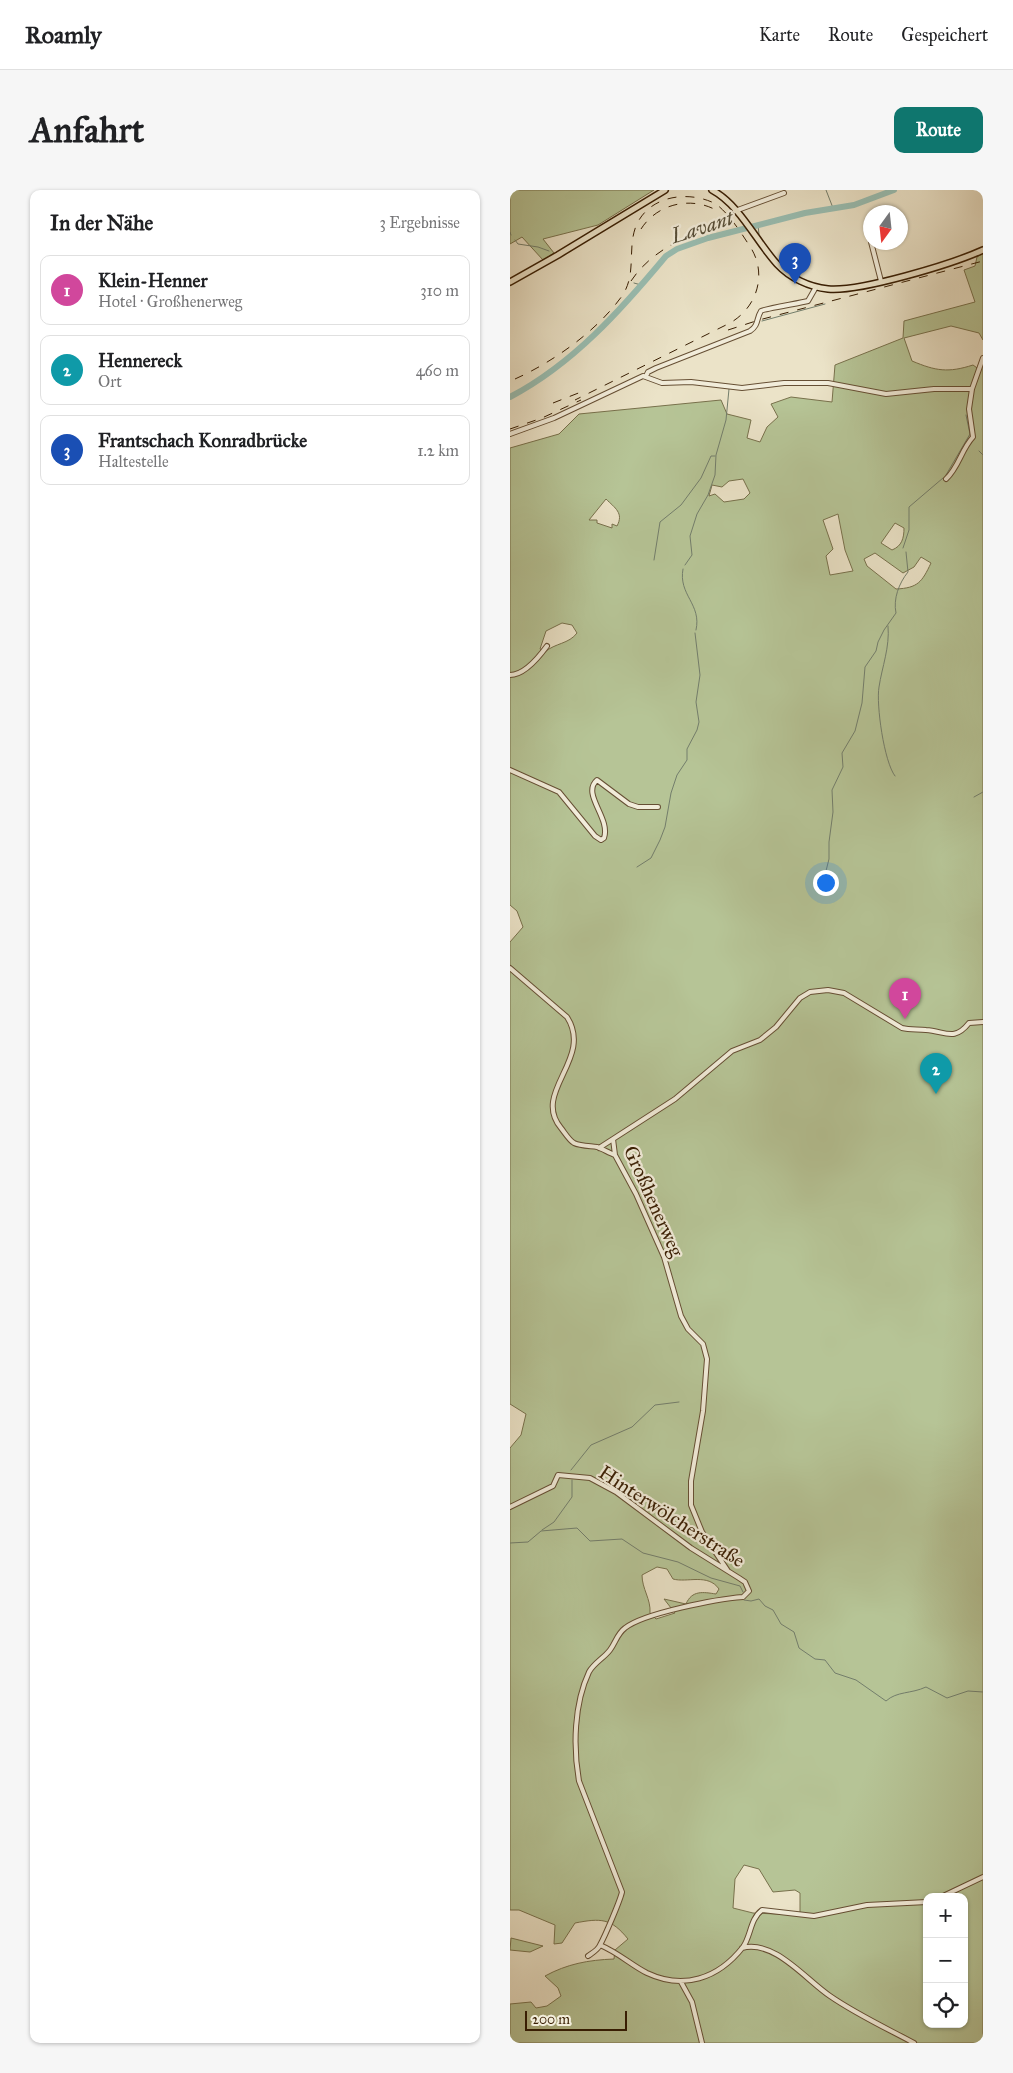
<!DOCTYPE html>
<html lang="de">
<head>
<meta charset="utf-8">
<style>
	body { margin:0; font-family:"IM FELL Great Primer",serif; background:#f6f6f6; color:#202124 }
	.controls { position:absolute; right:15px; bottom:15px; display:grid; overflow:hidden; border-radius:10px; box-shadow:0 1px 4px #0004 }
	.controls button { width:45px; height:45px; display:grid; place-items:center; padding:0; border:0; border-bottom:1px solid #e0e0e0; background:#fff; color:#202124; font:25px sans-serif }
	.compass { position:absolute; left:353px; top:15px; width:45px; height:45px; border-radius:50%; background:#fff; box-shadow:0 1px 4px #0004; rotate:195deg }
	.scale { position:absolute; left:15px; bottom:12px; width:102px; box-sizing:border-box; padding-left:5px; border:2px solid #391e03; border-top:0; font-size:14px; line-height:18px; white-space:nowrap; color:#391e03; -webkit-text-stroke:4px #f2eddb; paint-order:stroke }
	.you { position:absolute; left:315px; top:692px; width:18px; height:18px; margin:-12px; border:4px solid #fff; border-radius:50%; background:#1a73e8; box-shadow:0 0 0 8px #1a73e833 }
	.badge { display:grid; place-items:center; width:32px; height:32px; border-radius:50%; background:#0f766e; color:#fff; font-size:16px; font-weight:700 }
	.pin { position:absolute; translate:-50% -41px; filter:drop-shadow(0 1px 2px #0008) }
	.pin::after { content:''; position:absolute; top:26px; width:18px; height:15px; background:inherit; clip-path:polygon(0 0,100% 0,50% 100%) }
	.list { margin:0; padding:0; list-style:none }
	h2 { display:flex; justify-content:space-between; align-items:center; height:65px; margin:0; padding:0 20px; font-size:21px }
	h2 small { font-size:16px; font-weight:400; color:#757577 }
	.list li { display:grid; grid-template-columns:32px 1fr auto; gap:15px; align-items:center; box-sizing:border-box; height:70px; margin:0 10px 10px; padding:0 10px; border:1px solid #e0e0e0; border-radius:10px }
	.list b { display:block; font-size:19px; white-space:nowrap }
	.list p { margin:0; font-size:16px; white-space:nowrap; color:#757577 }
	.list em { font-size:16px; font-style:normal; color:#757577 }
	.icon { flex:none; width:28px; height:28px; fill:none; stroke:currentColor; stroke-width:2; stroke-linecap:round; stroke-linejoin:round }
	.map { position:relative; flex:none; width:473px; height:1853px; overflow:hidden; border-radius:10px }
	header { display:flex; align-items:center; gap:30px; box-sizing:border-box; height:70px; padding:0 25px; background:#fff; border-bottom:1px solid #e0e0e0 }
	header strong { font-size:24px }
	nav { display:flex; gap:28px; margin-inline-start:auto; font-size:18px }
	.intro { display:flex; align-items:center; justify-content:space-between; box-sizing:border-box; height:120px; padding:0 30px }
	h1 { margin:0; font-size:35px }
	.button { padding:12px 22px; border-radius:10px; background:#0f766e; color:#fff; font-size:18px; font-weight:700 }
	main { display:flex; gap:30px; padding:0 30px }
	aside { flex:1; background:#fff; border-radius:10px; box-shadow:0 1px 4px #0004 }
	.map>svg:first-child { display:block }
	.green { fill:#b6c496; stroke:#78714c; fill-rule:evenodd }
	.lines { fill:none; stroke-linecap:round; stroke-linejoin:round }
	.stream { stroke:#737e6c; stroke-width:1 }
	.river { stroke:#99beb2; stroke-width:6 }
	.minor-casing { stroke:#664f34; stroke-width:6 }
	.major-casing { stroke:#391e03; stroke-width:8 }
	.minor { stroke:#f2eddb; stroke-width:4 }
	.major { stroke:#ebe3c8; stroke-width:5 }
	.rail { stroke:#391e03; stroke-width:1; stroke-dasharray:9 9; stroke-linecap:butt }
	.labels { text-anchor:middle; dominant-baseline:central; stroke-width:4.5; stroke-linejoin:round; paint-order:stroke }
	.street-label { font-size:20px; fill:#391e03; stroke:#f2eddb }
	.water-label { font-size:21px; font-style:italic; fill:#564e38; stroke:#f2eddb }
</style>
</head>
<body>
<header>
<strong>Roamly</strong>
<nav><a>Karte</a><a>Route</a><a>Gespeichert</a></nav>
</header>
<div class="intro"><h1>Anfahrt</h1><a class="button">Route</a></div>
<main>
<aside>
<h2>In der Nähe<small>3 Ergebnisse</small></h2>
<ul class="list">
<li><span class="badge" style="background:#d1479c">1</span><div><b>Klein-Henner</b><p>Hotel · Großhenerweg</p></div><em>310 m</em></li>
<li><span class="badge" style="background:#0f9aa8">2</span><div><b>Hennereck</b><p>Ort</p></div><em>460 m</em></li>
<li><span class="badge" style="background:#1a4fb4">3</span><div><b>Frantschach Konradbrücke</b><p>Haltestelle</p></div><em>1.2 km</em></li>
</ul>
</aside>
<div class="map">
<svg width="473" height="1853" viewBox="0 0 473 1853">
	<rect width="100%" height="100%" fill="#ebe3c8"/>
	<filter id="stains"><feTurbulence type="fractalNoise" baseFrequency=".004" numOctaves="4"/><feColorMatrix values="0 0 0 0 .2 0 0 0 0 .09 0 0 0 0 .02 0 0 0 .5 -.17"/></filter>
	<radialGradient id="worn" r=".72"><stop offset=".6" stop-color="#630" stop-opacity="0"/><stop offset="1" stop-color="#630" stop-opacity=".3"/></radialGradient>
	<path class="green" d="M0 0H144L88 35 33 49 44 63 33 70 12 47 0 54Z
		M473 63V150L469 143 441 136 394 148 402 171C426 181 438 183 463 175L470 180 473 172V1853H0V1814L21 1812 26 1818 37 1816 51 1806 48 1798 35 1786C57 1774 78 1770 104 1769L105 1760 118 1749C101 1728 91 1728 65 1733L52 1753 44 1754 45 1735 9 1720H0V1258L11 1245 16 1224 0 1214V752L13 737 7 721 0 715V258L49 244 69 224 211 210 217 224 241 230 237 248 250 252 257 237 268 227 261 214 281 207 322 212 325 175 393 148 394 131 465 112 454 80 465 76 467 67ZM233 289 240 303 234 309 214 312 205 304 199 306 202 295 212 297 219 291ZM96 309C105 318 114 323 107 336L102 334V338L87 333V330H79ZM328 324 335 360 343 381 320 385 316 366 323 359 313 330ZM385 333 394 338C394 348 392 356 382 360L371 353ZM365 363 393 383 404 377 411 367 421 373C412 392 408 398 386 399L357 376 354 369ZM52 433 62 435 67 443C59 454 45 453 35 462L30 459 36 441ZM147 1377 157 1379 163 1389C177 1393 198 1383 209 1399L206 1404C193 1402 182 1400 176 1414L154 1409 165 1423 146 1429 140 1423C141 1409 132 1399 132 1385ZM234 1675 249 1679 263 1702 285 1700 290 1703V1725L243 1723 223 1718 225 1689ZM417 1707H454V1834H417Z
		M1 1748 33 1756 20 1762 0 1760Z"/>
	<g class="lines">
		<path class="stream" d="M316 0 323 18
			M248 35 249 44
			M0 42 1 45
			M5 50 8 54 28 57 39 61
			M124 93 131 95
			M252 131 315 114
			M469 261 473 265
			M436 285 460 244 456 225
			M393 358 399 340V317L433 288
			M144 370 150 332 171 315 191 288 201 266H205
			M175 375 182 365 180 346 187 324 198 305 205 285 206 265 216 230 219 199
			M173 379C168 405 192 414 186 440
			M378 436C380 457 372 477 369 497 366 514 374 572 385 586
			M464 607 473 602
			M127 677 141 668 150 650 155 637 161 603 167 585 177 570V559L187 540 189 532 186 512 190 485 185 443
			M316 681 319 669V652L323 622 322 600 333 577 332 563 345 541 352 513 355 477 366 461 368 452 374 440 386 423C383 409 389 393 398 382L396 362
			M61 1280 81 1255 122 1237 145 1215 169 1212
			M32 1340 44 1332 62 1307V1290
			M0 1353 18 1352 31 1341 67 1338 80 1351 112 1349 133 1363 168 1372 201 1388 230 1396 233 1402
			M234 1410 241 1411 249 1409 255 1416 263 1420 271 1434 284 1442 289 1458 305 1469 315 1470 325 1483 346 1490 376 1511C387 1501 401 1504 416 1497L437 1508 458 1501 473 1502"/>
		<path class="river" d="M0 207C63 174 111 120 156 66L167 59 198 48 295 23 344 15 384 0"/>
		<g class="minor-casing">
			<path id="minor" d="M225 21 274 3
				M361 52 371 91
				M136 186 138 182 146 178 240 141C249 135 246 129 251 121 253 119 291 113 298 111L306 97
				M0 244 44 228 133 186 152 193 181 192 232 198 274 193H318L376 204 424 199H462
				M436 289C449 277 451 260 463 247L459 219 462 199 473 168
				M0 485C14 485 29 467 37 456
				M0 580 49 602 85 646 91 650 94 648C101 628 71 604 87 590L119 614 128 617H148
				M0 778 57 827C84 869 21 902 51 938 55 943 59 950 64 953 70 956 80 956 87 957 93 959 99 963 105 965
				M89 958 103 949
				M0 1317 43 1296 48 1285 80 1288 106 1302 181 1358 229 1388 235 1392 239 1401 233 1407C207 1409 134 1423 115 1438 107 1444 106 1452 100 1460 94 1468 84 1473 79 1482 64 1514 63 1557 69 1591L112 1702C110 1711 95 1746 90 1755 88 1760 82 1763 78 1766
				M218 1381 192 1342 181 1315V1291L193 1221 197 1169 193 1154 178 1139 171 1126 154 1067 126 1004 105 965 103 949 165 909 222 861 250 850 266 837 290 808 300 802 318 800 334 803 392 838C400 840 408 839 416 840 435 841 444 852 459 833L473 832
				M431 1707 473 1687
				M90 1755C109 1763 121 1775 137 1783 173 1800 208 1789 233 1757 241 1746 240 1729 252 1720L304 1726 357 1715 417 1712
				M232 1758C264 1749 296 1790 320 1806 346 1824 376 1838 404 1853
				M171 1792 182 1812 192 1853"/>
		</g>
		<g class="major-casing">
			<path id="major" d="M202 0C230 15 246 51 267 74 280 88 299 97 318 99 350 102 442 74 473 60
				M0 92 48 65 155 0"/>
		</g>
		<use href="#minor" class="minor"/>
		<use href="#major" class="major"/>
		<path class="rail" d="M131 39C147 14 180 6 206 20
			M121 91C143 58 179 46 213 30
			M218 140 249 130 473 71
			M5 189C43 172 87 141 112 106 127 84 117 59 126 36 139 5 179 0 206 14 219 24 230 41 239 55 258 82 248 117 220 133L65 210
			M43 213 71 202
			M0 239 32 228 71 210"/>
	</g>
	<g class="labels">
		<g class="street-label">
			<text transform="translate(144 1011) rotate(66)">Großhenerweg</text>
			<text transform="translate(162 1326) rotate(33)">Hinterwölcherstraße</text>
		</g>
		<g class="water-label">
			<text transform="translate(192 37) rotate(-18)">Lavant</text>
		</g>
	</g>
	<rect width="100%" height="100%" filter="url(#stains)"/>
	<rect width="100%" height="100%" fill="url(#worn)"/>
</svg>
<div class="controls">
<button>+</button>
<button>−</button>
<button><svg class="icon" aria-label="locate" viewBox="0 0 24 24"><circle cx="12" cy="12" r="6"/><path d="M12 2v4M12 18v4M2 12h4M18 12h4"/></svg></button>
</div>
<svg class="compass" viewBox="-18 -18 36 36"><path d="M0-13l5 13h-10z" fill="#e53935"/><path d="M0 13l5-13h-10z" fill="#757577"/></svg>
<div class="scale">200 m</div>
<div class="you"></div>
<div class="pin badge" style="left:395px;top:829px;background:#d1479c">1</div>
<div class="pin badge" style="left:426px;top:904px;background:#0f9aa8">2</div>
<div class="pin badge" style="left:285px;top:94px;background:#1a4fb4">3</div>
</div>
</main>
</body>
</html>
